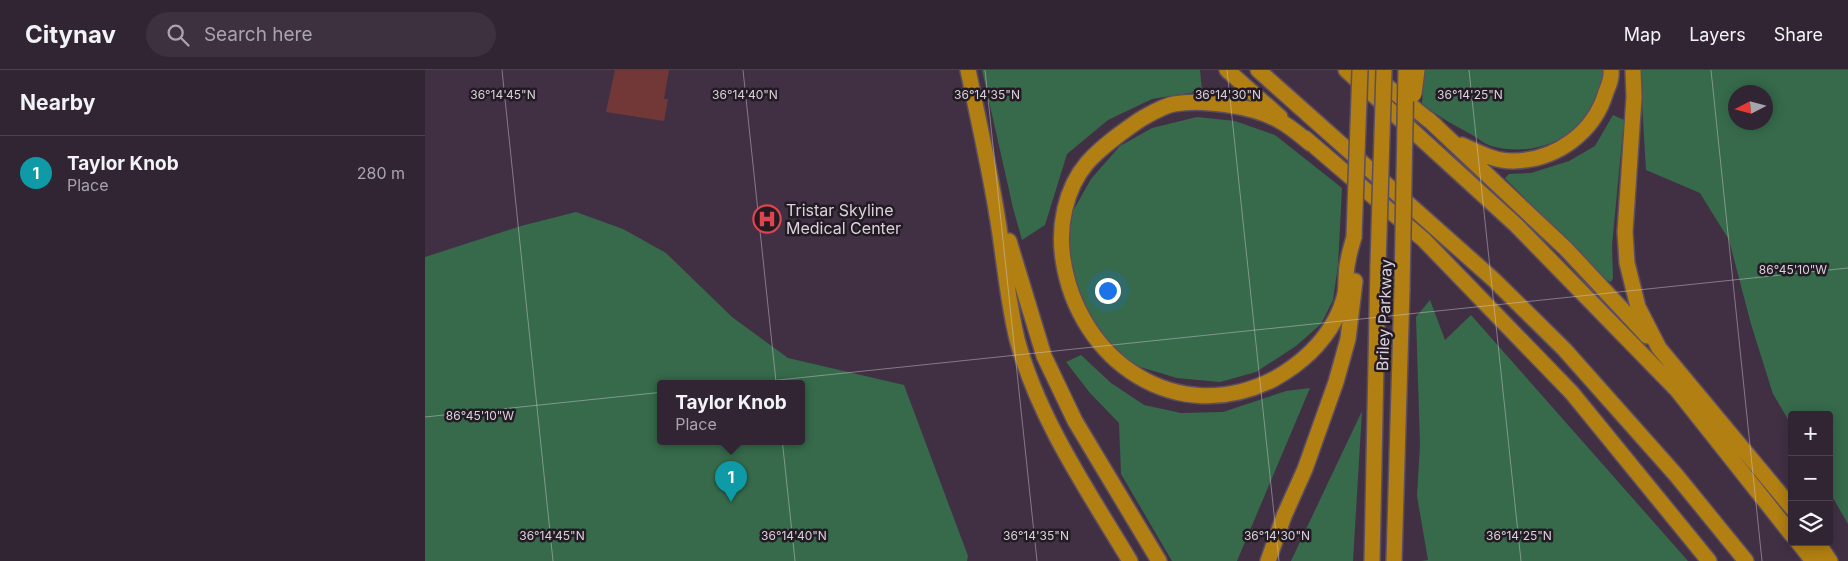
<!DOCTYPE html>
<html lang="en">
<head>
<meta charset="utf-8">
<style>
	body { margin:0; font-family:Inter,sans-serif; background:#3d303f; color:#f1f3f6 }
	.controls { position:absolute; right:15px; bottom:15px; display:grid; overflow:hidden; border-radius:5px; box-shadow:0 2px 12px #0003 }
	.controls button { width:45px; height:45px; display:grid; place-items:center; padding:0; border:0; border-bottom:1px solid #4c414e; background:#312433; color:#f1f3f6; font:25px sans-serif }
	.compass { position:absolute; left:1303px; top:15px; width:45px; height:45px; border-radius:50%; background:#312433; box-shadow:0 2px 12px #0003; rotate:264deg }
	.you { position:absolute; left:682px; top:220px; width:18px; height:18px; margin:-12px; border:4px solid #fff; border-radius:50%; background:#1a73e8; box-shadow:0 0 0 8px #1a73e833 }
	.badge { display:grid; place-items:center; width:32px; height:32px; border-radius:50%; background:#d6ab8b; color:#fff; font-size:16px; font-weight:700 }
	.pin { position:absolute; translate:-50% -41px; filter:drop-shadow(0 1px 2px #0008) }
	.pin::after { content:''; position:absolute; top:26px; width:18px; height:15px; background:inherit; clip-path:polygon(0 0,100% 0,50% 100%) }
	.popup { position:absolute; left:232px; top:310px; width:148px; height:65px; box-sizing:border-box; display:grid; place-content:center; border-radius:5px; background:#312433; filter:drop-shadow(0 1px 4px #0005); font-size:16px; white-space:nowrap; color:#a8a4ac }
	.popup b { font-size:19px; color:#f1f3f6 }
	.popup::after { content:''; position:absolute; left:50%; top:100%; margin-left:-10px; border:10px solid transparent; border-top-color:#312433 }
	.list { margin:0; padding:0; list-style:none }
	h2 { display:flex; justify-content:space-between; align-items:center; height:65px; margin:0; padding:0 20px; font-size:21px }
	h2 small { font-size:16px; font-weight:400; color:#a8a4ac }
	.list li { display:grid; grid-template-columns:32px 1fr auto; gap:15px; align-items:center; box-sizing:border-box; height:75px; padding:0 20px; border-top:1px solid #4c414e }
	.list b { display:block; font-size:19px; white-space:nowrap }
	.list p { margin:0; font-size:16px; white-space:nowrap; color:#a8a4ac }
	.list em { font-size:16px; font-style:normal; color:#a8a4ac }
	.icon { flex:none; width:28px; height:28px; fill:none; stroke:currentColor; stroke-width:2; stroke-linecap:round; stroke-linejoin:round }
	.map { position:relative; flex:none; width:1423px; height:491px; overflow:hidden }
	header { display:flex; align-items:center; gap:30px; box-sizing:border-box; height:70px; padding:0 25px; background:#312433; border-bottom:1px solid #4c414e }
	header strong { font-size:24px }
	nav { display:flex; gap:28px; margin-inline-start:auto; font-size:18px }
	.search { width:350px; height:45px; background:#3d303f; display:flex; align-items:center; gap:12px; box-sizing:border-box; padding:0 18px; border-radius:28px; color:#a8a4ac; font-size:19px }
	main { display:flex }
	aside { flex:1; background:#312433 }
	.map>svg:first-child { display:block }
	.green { fill:#366a4b; fill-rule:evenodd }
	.building { fill:#723838 }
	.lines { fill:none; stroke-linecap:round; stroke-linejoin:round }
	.motorway-casing { stroke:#5d4e5f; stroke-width:18 }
	.motorway { stroke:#b17f12; stroke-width:15 }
	.motorway-bridge-casing { stroke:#5d4e5f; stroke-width:18; stroke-linecap:butt }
	.motorway-bridge { stroke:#b17f12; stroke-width:15 }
	.ticks { fill:none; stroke:#dbd0dc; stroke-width:1; stroke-opacity:0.45 }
	.labels { text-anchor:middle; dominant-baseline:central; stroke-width:5; stroke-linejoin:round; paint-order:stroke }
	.poi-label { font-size:16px; fill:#dbd0dc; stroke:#231b24; text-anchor:start }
	.street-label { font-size:16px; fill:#dbd0dc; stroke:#231b24 }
	.ticks-label { font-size:12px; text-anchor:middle; fill:#dbd0dc; stroke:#231b24; stroke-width:5; stroke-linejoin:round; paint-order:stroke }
</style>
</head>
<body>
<header>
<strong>Citynav</strong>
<div class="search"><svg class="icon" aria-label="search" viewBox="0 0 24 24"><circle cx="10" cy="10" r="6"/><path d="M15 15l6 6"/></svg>Search here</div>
<nav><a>Map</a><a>Layers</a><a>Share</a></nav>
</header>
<main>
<aside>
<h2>Nearby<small></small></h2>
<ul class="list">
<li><span class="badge" style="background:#0f9aa8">1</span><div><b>Taylor Knob</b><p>Place</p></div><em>280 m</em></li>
</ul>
</aside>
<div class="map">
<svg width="1423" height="491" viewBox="0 0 1423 491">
	<rect width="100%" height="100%" fill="#413044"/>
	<path class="green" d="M557 0H775L777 21 727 29 683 50 642 84 620 155 597 170 588 138Z
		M999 0H1178C1174 57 1121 91 1066 76 1060 74 1054 69 1049 66 1031 56 1014 47 997 34Z
		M1215 0H1423V454L1404 421V345H1367V356L1348 324 1326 254 1304 170 1275 123 1221 100ZM1310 22H1340V52H1310Z
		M1188 45 1199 50 1187 175 1188 208 1186 212 1180 209 1080 108 1084 104 1106 103 1144 91 1170 76Z
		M772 47 810 51 850 65 917 118 913 195 908 230 896 254 871 276 831 302 795 312 752 308 715 297 688 280 660 242 648 208 643 175 648 141 666 109 695 76 727 58Z
		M151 142 198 159 241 183 307 247 363 288 479 315 543 486 542 491H0V187L96 156ZM236 313H376V371H236Z
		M1005 230 1020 270 1046 245 1263 491H996L1003 490 992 426 995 375 991 247Z
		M656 285 686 313 719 335 756 343 798 342 861 321 885 318 812 491H747L696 404 694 353 665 323 641 292Z
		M937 341 928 491H866Z"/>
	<path class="building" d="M190 0H244L239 29H243L239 51 181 42Z"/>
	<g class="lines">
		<g class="motorway-casing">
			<path id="motorway" d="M543 0C553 48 564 96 572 145 579 186 582 228 592 269 613 348 663 421 705 491
				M802 0 855 47
				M833 0 1069 210 1139 279 1251 405 1321 491
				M921 0 1091 155 1252 320 1367 465
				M942 0 1011 56
				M1208 0 1209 27 1200 162 1202 193 1213 237 1234 278 1367 438
				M1003 49 1141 179 1222 266
				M880 68 999 170 1147 323 1284 491
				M886 74C876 66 865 56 853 50 828 36 777 29 749 34 738 36 725 44 716 49 697 62 677 76 662 93 640 119 633 157 638 189 653 291 752 359 849 309 874 295 896 276 910 250 914 243 918 232 920 224 922 213 920 202 923 191 924 183 927 175 929 167
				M1037 75C1053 82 1071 92 1089 91 1131 90 1169 63 1181 22 1184 15 1187 8 1186 0
				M584 171 619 286 650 351 734 491
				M1373 472 1388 491
				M1392 472 1405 491
				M843 491 859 446 880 399 911 312 923 269 930 211
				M947 491 953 195
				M969 491 977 219"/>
		</g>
		<use href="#motorway" class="motorway"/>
		<g class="motorway-bridge-casing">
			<path id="motorway-bridge" d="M989 24 992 0
				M929 167 935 0
				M953 195 959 0
				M977 219 981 0"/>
		</g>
		<use href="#motorway-bridge" class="motorway-bridge"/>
	</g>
	<path class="ticks" d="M77 0 128 491M318 0 370 491M560 0 612 491M802 0 854 491M1044 0 1096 491M1286 0 1337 491M0 347 1423 198"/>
	<defs>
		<g id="hospital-ring" transform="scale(1.4375)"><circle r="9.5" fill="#231b24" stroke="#e0444e" stroke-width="1.5"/><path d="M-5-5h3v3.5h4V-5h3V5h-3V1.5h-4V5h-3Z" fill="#e0444e"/></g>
	</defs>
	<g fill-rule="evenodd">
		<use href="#hospital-ring" x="342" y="149"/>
	</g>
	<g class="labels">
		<g class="poi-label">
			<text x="361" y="140">Tristar Skyline<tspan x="361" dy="18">Medical Center</tspan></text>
		</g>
		<g class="street-label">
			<text transform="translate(959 245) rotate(-88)">Briley Parkway</text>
		</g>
	</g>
	<g class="ticks-label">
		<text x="78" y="29">36°14'45"N</text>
		<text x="320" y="29">36°14'40"N</text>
		<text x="562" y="29">36°14'35"N</text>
		<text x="803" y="29">36°14'30"N</text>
		<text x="1045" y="29">36°14'25"N</text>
		<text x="1368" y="204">86°45'10"W</text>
		<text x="55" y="350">86°45'10"W</text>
		<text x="127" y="470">36°14'45"N</text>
		<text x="369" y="470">36°14'40"N</text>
		<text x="611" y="470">36°14'35"N</text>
		<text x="852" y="470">36°14'30"N</text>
		<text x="1094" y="470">36°14'25"N</text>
	</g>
</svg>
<div class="controls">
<button>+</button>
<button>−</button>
<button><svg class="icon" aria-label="layers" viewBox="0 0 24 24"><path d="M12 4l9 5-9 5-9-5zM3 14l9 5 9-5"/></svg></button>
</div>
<svg class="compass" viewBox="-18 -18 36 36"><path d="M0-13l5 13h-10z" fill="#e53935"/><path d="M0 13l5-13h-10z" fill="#a8a4ac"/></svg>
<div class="you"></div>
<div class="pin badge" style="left:306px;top:432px;background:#0f9aa8">1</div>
<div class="popup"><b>Taylor Knob</b>Place</div>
</div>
</main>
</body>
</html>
